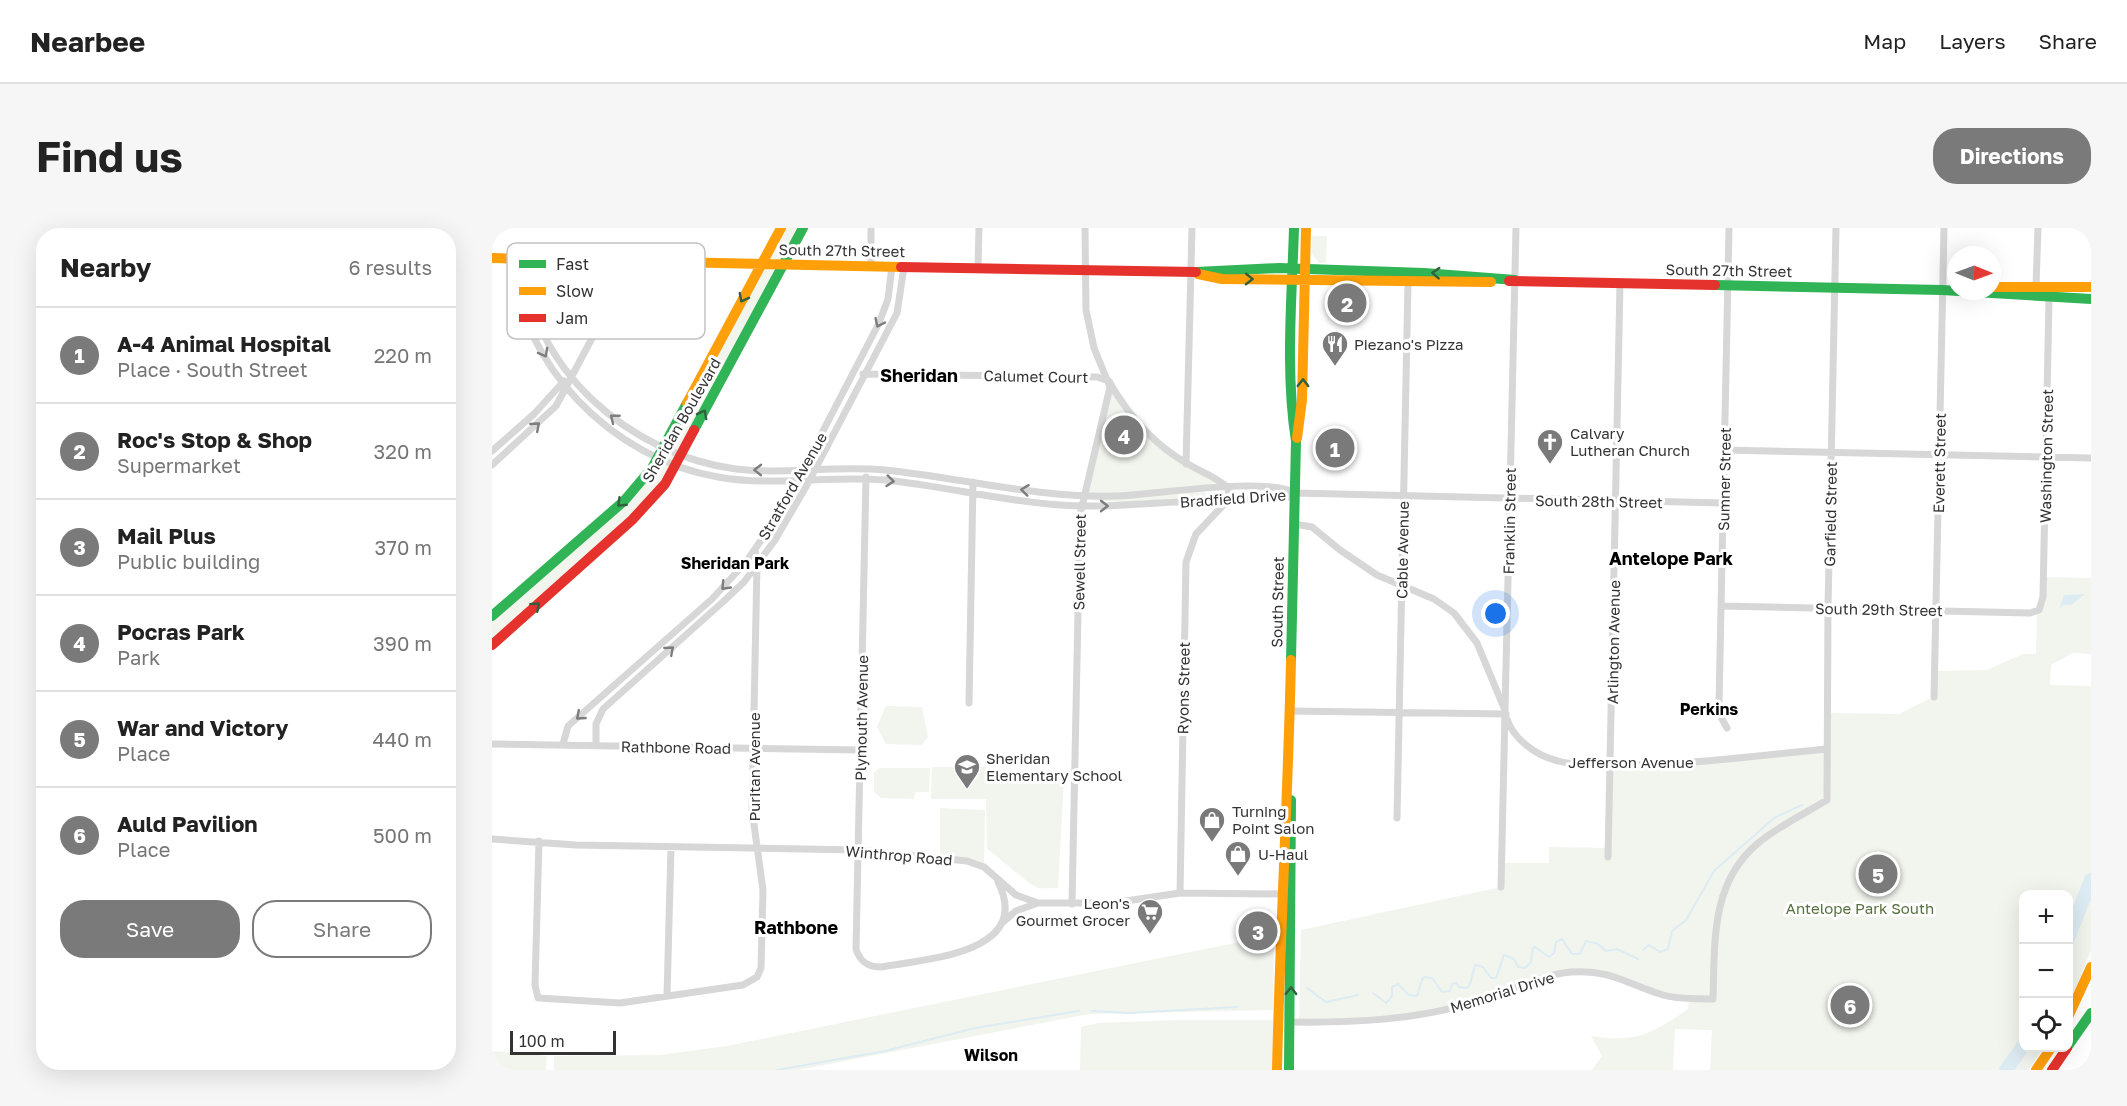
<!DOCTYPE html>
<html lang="en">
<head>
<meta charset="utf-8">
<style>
	body { margin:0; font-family:"Golos Text",sans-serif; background:#f6f6f6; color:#222 }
	.controls { position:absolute; right:18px; bottom:18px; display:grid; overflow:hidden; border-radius:12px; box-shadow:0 6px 24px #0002 }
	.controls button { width:54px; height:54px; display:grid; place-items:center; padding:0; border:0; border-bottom:2px solid #e0e0e0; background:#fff; color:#222; font:30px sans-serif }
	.compass { position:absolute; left:1455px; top:18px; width:54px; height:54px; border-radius:50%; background:#fff; box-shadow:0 6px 24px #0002; rotate:91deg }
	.scale { position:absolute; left:18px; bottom:15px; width:106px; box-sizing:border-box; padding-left:6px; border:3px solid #333; border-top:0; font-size:16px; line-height:21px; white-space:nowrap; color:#333; -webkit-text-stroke:4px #fff; paint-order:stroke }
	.you { position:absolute; left:1004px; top:386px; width:21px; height:21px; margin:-15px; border:4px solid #fff; border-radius:50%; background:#1a73e8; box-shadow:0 0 0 9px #1a73e833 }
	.badge { display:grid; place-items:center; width:39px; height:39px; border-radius:50%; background:#7a7a7a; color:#fff; font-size:20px; font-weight:700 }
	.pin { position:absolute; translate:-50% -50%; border:3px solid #fff; box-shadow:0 2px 6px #0006 }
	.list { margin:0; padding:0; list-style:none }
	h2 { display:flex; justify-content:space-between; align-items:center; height:78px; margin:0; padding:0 24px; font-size:26px }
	h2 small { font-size:20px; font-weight:400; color:#767676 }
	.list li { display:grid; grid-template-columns:39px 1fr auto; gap:18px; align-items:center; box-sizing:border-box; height:96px; padding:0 24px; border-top:2px solid #e0e0e0 }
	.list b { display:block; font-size:22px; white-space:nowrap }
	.list p { margin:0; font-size:20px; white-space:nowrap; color:#767676 }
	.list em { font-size:20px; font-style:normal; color:#767676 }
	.actions { display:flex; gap:12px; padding:18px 24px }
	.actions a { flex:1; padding:14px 0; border:2px solid #7a7a7a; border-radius:24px; text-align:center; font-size:21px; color:#7a7a7a }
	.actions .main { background:#7a7a7a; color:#fff }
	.icon { flex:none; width:33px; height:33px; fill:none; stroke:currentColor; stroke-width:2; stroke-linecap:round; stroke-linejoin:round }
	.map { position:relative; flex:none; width:1599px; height:842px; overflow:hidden; border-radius:24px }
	header { display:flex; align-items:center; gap:36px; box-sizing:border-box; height:84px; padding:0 30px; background:#fff; border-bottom:2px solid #e0e0e0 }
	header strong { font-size:28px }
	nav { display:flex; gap:33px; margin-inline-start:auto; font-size:21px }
	.intro { display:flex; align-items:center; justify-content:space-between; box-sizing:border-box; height:144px; padding:0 36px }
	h1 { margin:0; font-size:42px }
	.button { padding:15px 27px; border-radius:24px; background:#7a7a7a; color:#fff; font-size:21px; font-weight:700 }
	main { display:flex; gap:36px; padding:0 36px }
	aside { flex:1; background:#fff; border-radius:24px; box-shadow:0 6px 24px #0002 }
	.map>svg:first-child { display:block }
	.green { fill:#f1f5ed }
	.water { fill:#ddebf3 }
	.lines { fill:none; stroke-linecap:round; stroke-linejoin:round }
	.stream { stroke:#ddebf3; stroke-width:2 }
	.river { stroke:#ddebf3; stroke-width:14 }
	.street { stroke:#d7d7d7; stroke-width:7 }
	.fast { stroke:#30b455; stroke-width:10 }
	.slow { stroke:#ff9f0a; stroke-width:10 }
	.jam { stroke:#e5322d; stroke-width:10 }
	.oneway { stroke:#32603f }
	.oneway2 { stroke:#7d7d7d }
	.labels { text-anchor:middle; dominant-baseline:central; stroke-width:6; stroke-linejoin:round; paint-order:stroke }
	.street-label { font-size:15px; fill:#333; stroke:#fff }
	.poi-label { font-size:15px; fill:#333; stroke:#fff; text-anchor:start }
	.park-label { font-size:15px; fill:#56703f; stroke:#fff }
	.neighbourhood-label { font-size:16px; font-weight:bold; fill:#000; stroke:#fff }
	.quarter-label { font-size:18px; font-weight:bold; fill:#000; stroke:#fff }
	.key { fill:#fff; stroke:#c2c2c2; stroke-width:1.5 }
	.key-label { font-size:16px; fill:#333 }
</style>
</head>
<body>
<header>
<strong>Nearbee</strong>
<nav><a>Map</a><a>Layers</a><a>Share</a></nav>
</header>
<div class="intro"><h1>Find us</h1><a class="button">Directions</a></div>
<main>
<aside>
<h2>Nearby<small>6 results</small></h2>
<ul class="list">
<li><span class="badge">1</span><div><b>A-4 Animal Hospital</b><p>Place · South Street</p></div><em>220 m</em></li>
<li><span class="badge">2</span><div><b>Roc's Stop &amp; Shop</b><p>Supermarket</p></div><em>320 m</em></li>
<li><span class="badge">3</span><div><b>Mail Plus</b><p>Public building</p></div><em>370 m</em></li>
<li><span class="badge">4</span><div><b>Pocras Park</b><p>Park</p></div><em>390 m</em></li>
<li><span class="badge">5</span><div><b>War and Victory</b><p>Place</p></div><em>440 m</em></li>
<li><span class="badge">6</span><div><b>Auld Pavilion</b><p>Place</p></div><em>500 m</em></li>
</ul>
<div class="actions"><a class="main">Save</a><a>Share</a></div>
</aside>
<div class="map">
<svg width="1599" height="842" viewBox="0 0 1599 842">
	<rect width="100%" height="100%" fill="#fff"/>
	<path class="green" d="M289 0H311L173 256 0 417V388L146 258Z
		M820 8H835L834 35H827L820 26Z
		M618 159 664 213 736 260 591 268Z
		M753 262H783L785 265 751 266Z
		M713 264 715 268 632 274 596 272Z
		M1551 349 1599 350V426L1581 425 1559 437 1558 457 1599 458V722L1577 777 1576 666H1532V820H1551L1536 842H1218L1220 802 1183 801 1181 842H1100L1110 828 1099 808C1144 815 1160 806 1196 781L1197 770 1182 769 1139 753 1083 744 928 787 807 795 809 702 1009 659 1010 635H1057V619L1116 620 1118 537 1334 521 1335 485 1407 486 1441 469 1442 443 1495 442 1531 426H1544L1545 383Z
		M394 478 430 479 436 509 430 517 394 516 385 499Z
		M440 539H494L495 548 572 550 566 660C560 660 552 661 546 660 537 657 507 629 495 621L494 571H439Z
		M387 540H438L437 564H423L422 571 389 570 382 564V545Z
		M448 580 493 582 492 639 448 630Z
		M782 707 781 782 597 786 306 842H62V828L168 827 235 818Z
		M686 792H781L780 842H588L589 799 606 795Z
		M0 823 55 828 54 842H0Z"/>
	<path class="water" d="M1593 366 1579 377H1571L1567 381 1572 367Z"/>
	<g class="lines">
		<path class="stream" d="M1151 722 1157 717 1168 724 1176 721 1180 703 1194 692 1222 643 1282 590 1310 577
			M815 760 834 774 866 767
			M881 765 894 775 900 768V759L906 756 917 767 925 768 930 752 932 749 940 750 950 764 958 763 960 756 964 755 967 759 975 760 978 756 983 737 991 739 999 750H1004L1012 727 1022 731 1026 739 1033 740 1039 734 1041 720 1043 719 1057 729 1062 725 1064 714 1070 711 1080 726H1088L1094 713 1106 716 1114 723 1125 721 1146 731
			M600 783 637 785 745 779
			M285 842 393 823 483 800 587 783"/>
		<path class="river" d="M1576 710 1599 652
			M1514 842 1532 817"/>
		<path class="street" d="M21 30C26 137 123 232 226 249 281 259 337 247 393 252 452 258 509 273 568 277 613 280 658 275 703 273 734 271 764 271 794 270L803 265 1231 275
			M32 30C36 140 140 228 244 241 293 247 343 237 393 242 470 250 545 270 623 268 662 267 773 248 803 265
			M379 38V0
			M486 40 487 0
			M1544 58 1546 0
			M371 146 605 149 617 153
			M618 155C637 188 662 217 696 236 709 244 725 249 736 260L737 271 704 306 694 334 688 665
			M1232 222 1599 230
			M0 223 42 186 72 153
			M694 236 700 0
			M0 237 64 178 133 48 136 32
			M374 249 364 721C368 734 376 739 389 739 432 731 542 726 506 654
			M802 296 820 299 848 322 885 347 942 371 962 385 985 415 1012 480
			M1229 378 1538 385 1547 382 1551 369 1557 70
			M1442 469 1452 0
			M477 475 481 254
			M798 483 1014 486
			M1015 491C1022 512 1045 528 1066 533 1084 538 1106 537 1125 537 1195 537 1264 528 1334 521
			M1235 500 1229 489 1227 476 1237 0
			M0 516 368 522
			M71 516 76 498 220 371 254 334 290 282 387 95 396 71 400 38
			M104 517V496L111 481 233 372 252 354 283 312 315 257 405 85 412 39
			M905 590 916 55
			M0 611 84 617 366 622 475 633 492 639 524 667 546 675H620L688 665 792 666
			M47 613 43 757 46 770 128 775 251 757 265 749 269 740 271 662 260 582 265 337 263 322
			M1116 629 1128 55
			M1009 659 1024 0
			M580 676 588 287 618 159 602 120 594 82 593 0
			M511 694 524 683 543 676
			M175 768 179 619
			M798 794C861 795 923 792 984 774 1016 765 1046 747 1079 744 1120 741 1136 757 1171 767 1187 772 1205 770 1221 771 1223 716 1218 656 1265 616 1285 599 1312 586 1335 572L1336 380 1344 0"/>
		<path class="fast" d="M704 44 787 40 932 45 1023 52
			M1223 57 1450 62 1599 71
			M202 202 311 0
			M0 388 132 273 160 240 195 175
			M799 432 804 213C793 143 800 70 802 0
			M1576 818 1599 785
			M797 842 799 572"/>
		<path class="slow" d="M0 30 409 39
			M706 46 730 51 999 54
			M1500 59H1599
			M195 175 289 0
			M805 210 810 172 814 0
			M1576 789 1599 739
			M785 842C788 705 796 569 799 432
			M1544 842 1559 820"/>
		<path class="jam" d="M409 39 704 44
			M1017 53 1223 57
			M0 417 140 292 173 256 202 202
			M1560 842 1575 820"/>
	</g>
	<defs><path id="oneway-chevron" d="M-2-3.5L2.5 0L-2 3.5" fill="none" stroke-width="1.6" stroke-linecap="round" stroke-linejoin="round" transform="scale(1.5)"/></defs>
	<g class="oneway">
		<use href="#oneway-chevron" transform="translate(944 45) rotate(-177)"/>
		<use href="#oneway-chevron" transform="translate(757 51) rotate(1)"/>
		<use href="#oneway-chevron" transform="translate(251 70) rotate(118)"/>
		<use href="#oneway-chevron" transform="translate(811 155) rotate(-89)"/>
		<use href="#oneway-chevron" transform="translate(211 186) rotate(-62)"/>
		<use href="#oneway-chevron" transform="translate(129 275) rotate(136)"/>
		<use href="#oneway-chevron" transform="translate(44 378) rotate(-42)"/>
		<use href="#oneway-chevron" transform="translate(799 763) rotate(-89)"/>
	</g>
	<g class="oneway2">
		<use href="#oneway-chevron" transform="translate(387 95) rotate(115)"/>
		<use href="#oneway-chevron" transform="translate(52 125) rotate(61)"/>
		<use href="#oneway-chevron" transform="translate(122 190) rotate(-141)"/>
		<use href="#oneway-chevron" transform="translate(44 198) rotate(-41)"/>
		<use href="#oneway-chevron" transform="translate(266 242) rotate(-179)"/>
		<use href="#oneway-chevron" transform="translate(398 253) rotate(6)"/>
		<use href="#oneway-chevron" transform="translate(533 262) rotate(-173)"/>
		<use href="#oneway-chevron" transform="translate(612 278)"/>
		<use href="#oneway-chevron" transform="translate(233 358) rotate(134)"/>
		<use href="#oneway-chevron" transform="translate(178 422) rotate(-41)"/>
		<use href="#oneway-chevron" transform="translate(88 488) rotate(139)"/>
	</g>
	<defs>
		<g id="restaurant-pin" transform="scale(1.35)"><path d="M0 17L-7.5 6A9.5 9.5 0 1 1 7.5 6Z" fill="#7a7a7a" stroke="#fff"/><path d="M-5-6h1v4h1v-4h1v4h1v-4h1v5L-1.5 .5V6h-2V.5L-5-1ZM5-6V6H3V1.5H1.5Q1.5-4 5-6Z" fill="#fff"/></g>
		<g id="church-pin" transform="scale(1.35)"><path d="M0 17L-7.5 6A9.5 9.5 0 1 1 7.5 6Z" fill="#7a7a7a" stroke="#fff"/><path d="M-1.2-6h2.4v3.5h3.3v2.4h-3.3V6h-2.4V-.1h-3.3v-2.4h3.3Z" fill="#fff"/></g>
		<g id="school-pin" transform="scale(1.35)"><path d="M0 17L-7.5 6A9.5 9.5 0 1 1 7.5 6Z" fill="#7a7a7a" stroke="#fff"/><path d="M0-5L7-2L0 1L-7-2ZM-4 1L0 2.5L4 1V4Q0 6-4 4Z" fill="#fff"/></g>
		<g id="shop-pin" transform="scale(1.35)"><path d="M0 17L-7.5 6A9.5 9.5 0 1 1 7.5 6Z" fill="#7a7a7a" stroke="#fff"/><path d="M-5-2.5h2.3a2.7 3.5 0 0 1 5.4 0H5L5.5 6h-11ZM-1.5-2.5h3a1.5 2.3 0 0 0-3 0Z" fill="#fff"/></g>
		<g id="supermarket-pin" transform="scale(1.35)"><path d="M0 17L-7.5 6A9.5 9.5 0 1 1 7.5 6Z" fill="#7a7a7a" stroke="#fff"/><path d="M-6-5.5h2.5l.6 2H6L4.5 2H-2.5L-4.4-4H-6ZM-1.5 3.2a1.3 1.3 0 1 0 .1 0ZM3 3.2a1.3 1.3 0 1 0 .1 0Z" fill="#fff"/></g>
	</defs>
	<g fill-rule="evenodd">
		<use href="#restaurant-pin" x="843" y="116"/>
		<use href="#church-pin" x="1058" y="214"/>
		<use href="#school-pin" x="475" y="539"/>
		<use href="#shop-pin" x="720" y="592"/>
		<use href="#shop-pin" x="746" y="626"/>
		<use href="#supermarket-pin" x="658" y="684"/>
	</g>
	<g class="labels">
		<g class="street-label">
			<text transform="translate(350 22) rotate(1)">South 27th Street</text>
			<text transform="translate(1237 42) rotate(1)">South 27th Street</text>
			<text transform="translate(544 148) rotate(1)">Calumet Court</text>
			<text transform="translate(189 192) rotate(-60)">Sheridan Boulevard</text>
			<text transform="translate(1554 228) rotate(-89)">Washington Street</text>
			<text transform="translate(1447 235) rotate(-89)">Everett Street</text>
			<text transform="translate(1232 251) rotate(-89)">Sumner Street</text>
			<text transform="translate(300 258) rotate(-60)">Stratford Avenue</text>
			<text transform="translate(741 270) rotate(-4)">Bradfield Drive</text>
			<text transform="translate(1107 273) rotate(1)">South 28th Street</text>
			<text transform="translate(1338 286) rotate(-89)">Garfield Street</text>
			<text transform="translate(1017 293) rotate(-89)">Franklin Street</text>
			<text transform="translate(910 322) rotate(-89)">Cable Avenue</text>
			<text transform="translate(587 334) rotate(-89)">Sewell Street</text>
			<text transform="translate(785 374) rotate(-89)">South Street</text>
			<text transform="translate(1387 381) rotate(1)">South 29th Street</text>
			<text transform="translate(1121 414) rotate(-89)">Arlington Avenue</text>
			<text transform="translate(691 460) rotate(-89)">Ryons Street</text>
			<text transform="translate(369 490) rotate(-89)">Plymouth Avenue</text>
			<text transform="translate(184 519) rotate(1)">Rathbone Road</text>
			<text x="1139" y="534">Jefferson Avenue</text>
			<text transform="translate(262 539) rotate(-90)">Puritan Avenue</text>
			<text transform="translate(407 627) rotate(5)">Winthrop Road</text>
			<text transform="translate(1010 764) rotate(-17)">Memorial Drive</text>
		</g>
		<g class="poi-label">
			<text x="862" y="116">Piezano's Pizza</text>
			<text x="1078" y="205">Calvary<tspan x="1078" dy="17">Lutheran Church</tspan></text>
			<text x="494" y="530">Sheridan<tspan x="494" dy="17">Elementary School</tspan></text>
			<text x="740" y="583">Turning<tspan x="740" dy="17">Point Salon</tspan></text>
			<text x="766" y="626">U-Haul</text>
			<text x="638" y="675" text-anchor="end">Leon's<tspan x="638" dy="17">Gourmet Grocer</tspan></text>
		</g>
		<g class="park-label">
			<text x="1368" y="680">Antelope Park South</text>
		</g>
		<g class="neighbourhood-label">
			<text x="243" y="335">Sheridan Park</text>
			<text x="1217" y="481">Perkins</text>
			<text x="499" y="827">Wilson</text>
		</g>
		<g class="quarter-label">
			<text x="427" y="147">Sheridan</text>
			<text x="1179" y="330">Antelope Park</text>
			<text x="304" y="699">Rathbone</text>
		</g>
	</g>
	<rect x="15" y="15" width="198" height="96" rx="9" class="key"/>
	<rect x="27" y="32" width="27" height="8" fill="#30b455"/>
	<rect x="27" y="59" width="27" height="8" fill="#ff9f0a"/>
	<rect x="27" y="86" width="27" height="8" fill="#e5322d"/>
	<g class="key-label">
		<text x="64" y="42">Fast</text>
		<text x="64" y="69">Slow</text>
		<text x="64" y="96">Jam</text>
	</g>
</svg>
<div class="controls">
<button>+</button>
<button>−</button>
<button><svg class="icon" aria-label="locate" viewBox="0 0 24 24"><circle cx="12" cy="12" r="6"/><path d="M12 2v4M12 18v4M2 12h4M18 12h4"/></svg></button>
</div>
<svg class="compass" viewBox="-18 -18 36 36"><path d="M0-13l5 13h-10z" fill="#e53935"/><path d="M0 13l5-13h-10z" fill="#767676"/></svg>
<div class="scale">100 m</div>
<div class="you"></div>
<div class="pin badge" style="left:843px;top:220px">1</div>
<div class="pin badge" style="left:855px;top:75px">2</div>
<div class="pin badge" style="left:766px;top:703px">3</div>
<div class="pin badge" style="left:632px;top:207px">4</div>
<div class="pin badge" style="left:1386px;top:646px">5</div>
<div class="pin badge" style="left:1358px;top:777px">6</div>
</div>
</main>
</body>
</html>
